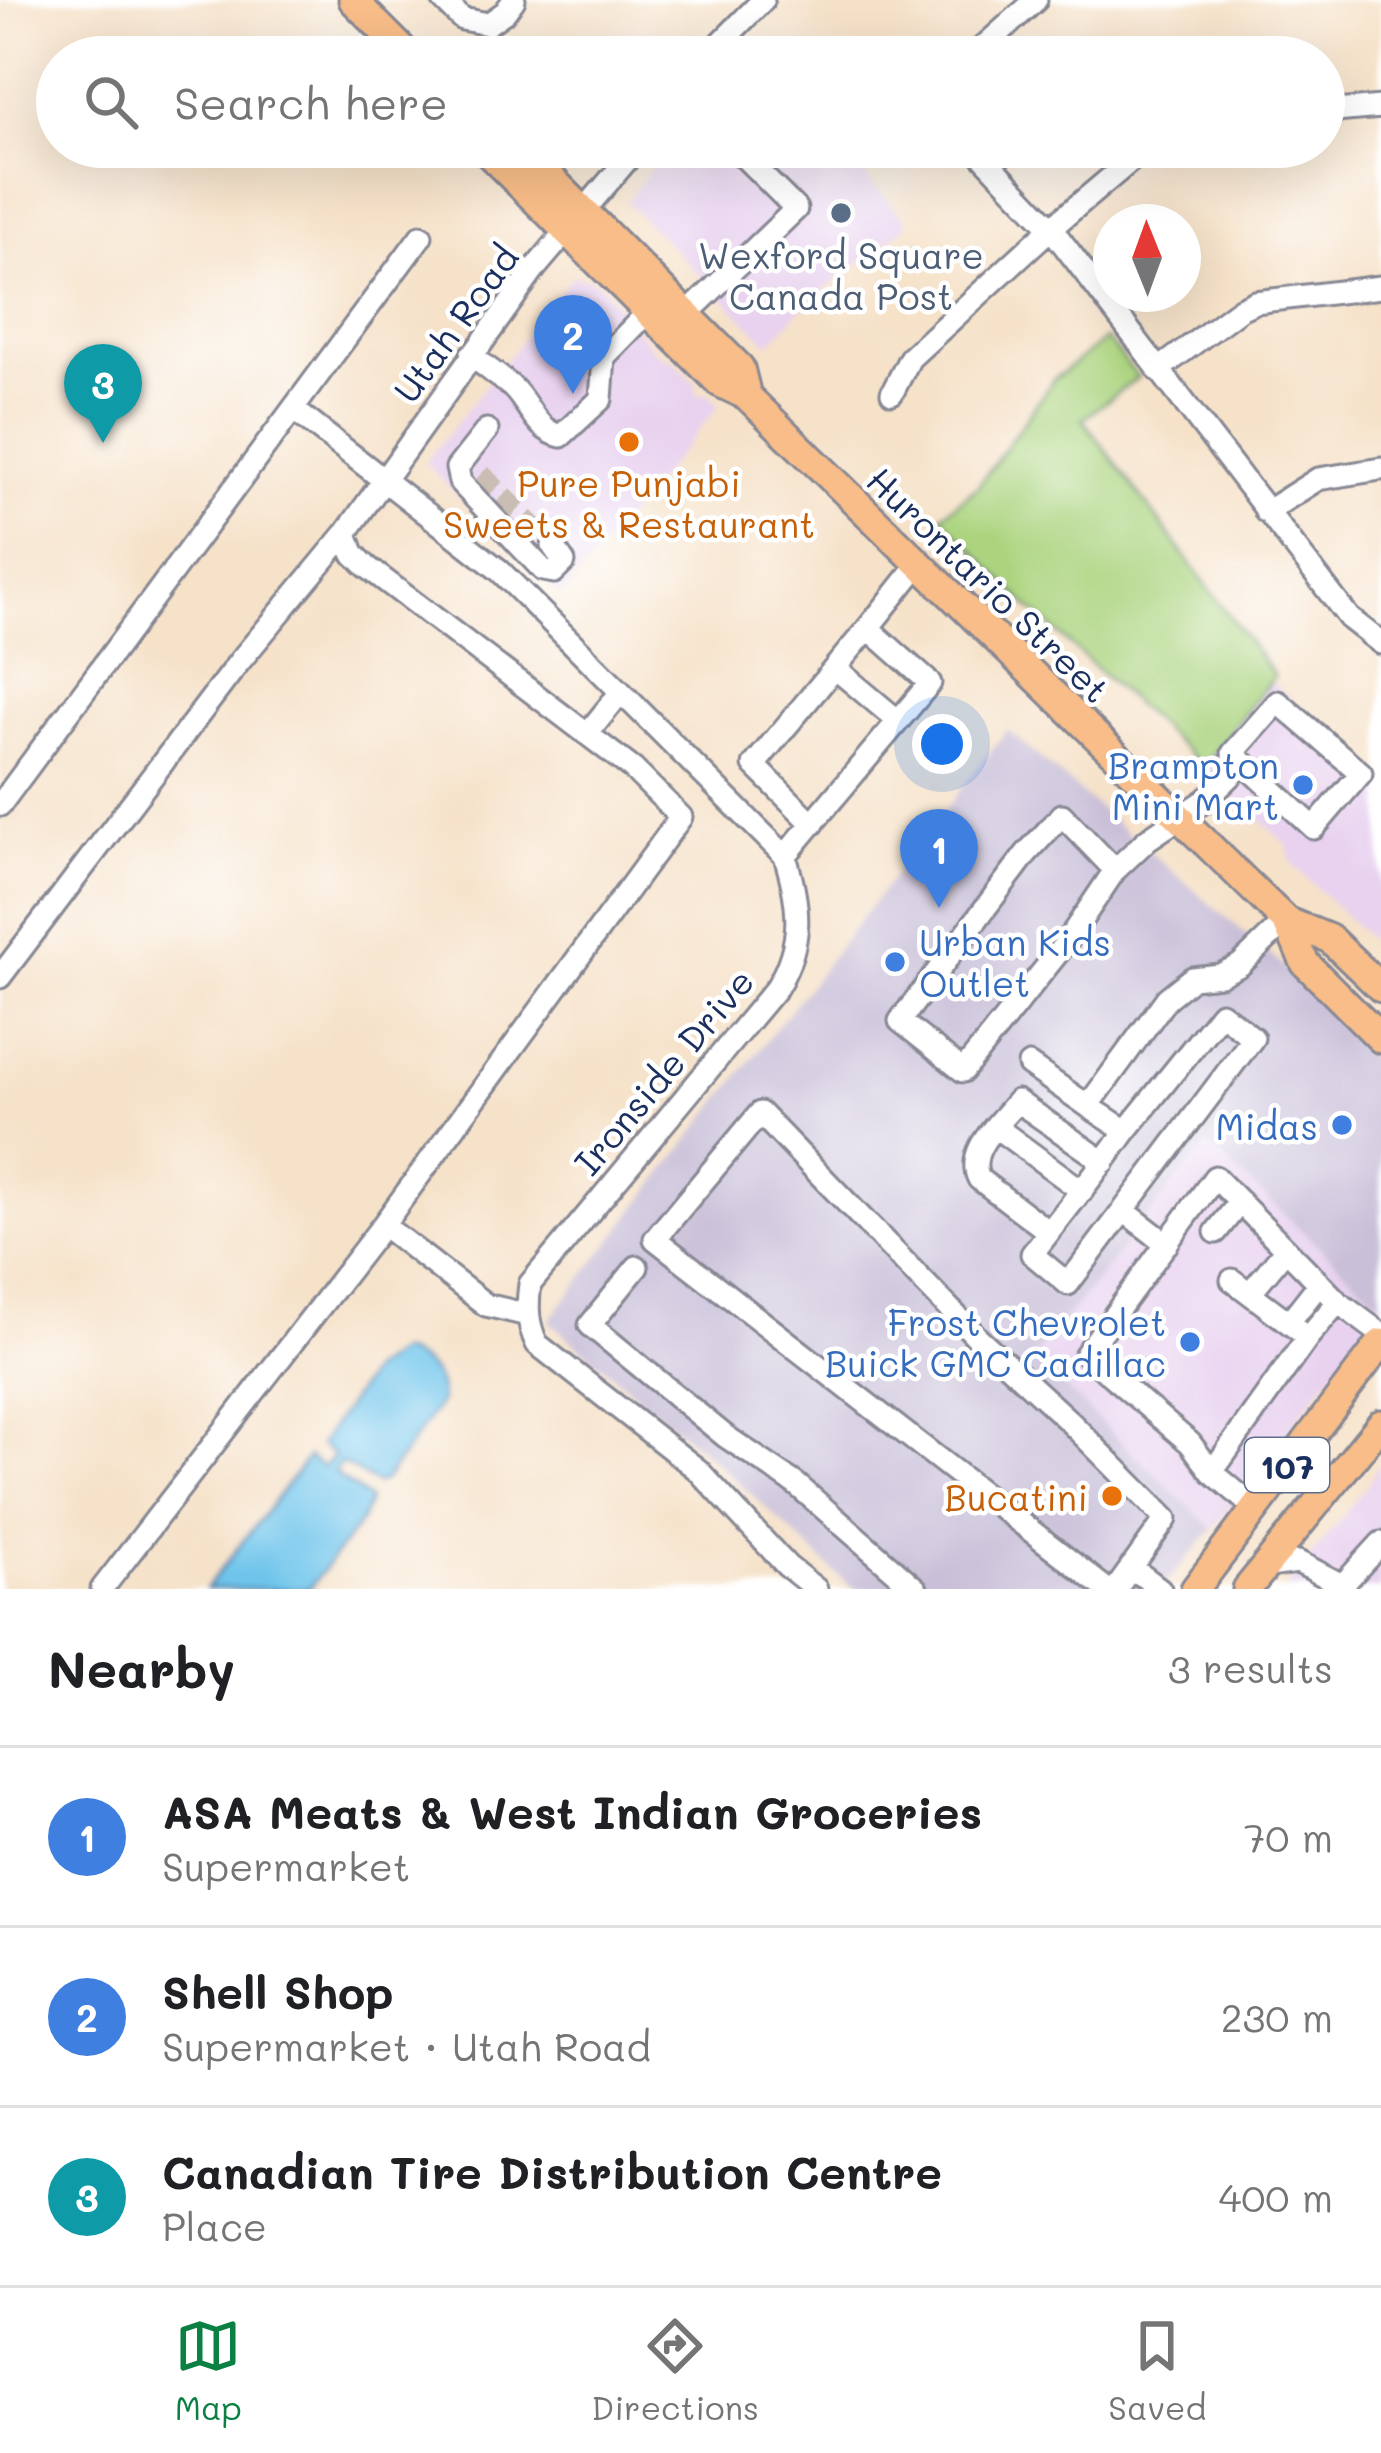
<!DOCTYPE html>
<html lang="en">
<head>
<meta charset="utf-8">
<style>
	body { margin:0; font-family:Mali,sans-serif; background:#f2f2f2; color:#202124 }
	.compass { position:absolute; left:1093px; top:204px; width:108px; height:108px; border-radius:50%; background:#fff; box-shadow:0 12px 48px #0002; rotate:359deg }
	.you { position:absolute; left:942px; top:744px; width:42px; height:42px; margin:-30px; border:9px solid #fff; border-radius:50%; background:#1a73e8; box-shadow:0 0 0 18px #1a73e833 }
	.badge { display:grid; place-items:center; width:78px; height:78px; border-radius:50%; background:#0b8043; color:#fff; font-size:39px; font-weight:700 }
	.pin { position:absolute; translate:-50% -99px; filter:drop-shadow(0 3px 6px #0008) }
	.pin::after { content:''; position:absolute; top:63px; width:42px; height:36px; background:inherit; clip-path:polygon(0 0,100% 0,50% 100%) }
	.list { margin:0; padding:0; list-style:none }
	h2 { display:flex; justify-content:space-between; align-items:center; height:156px; margin:0; padding:0 48px; font-size:51px }
	h2 small { font-size:39px; font-weight:400; color:#757577 }
	.list li { display:grid; grid-template-columns:78px 1fr auto; gap:36px; align-items:center; box-sizing:border-box; height:180px; padding:0 48px; border-top:3px solid #e0e0e0 }
	.list b { display:block; font-size:45px; white-space:nowrap }
	.list p { margin:0; font-size:39px; white-space:nowrap; color:#757577 }
	.list em { font-size:39px; font-style:normal; color:#757577 }
	.icon { flex:none; width:66px; height:66px; fill:none; stroke:currentColor; stroke-width:2; stroke-linecap:round; stroke-linejoin:round }
	.map { position:relative; flex:none; width:1381px; height:1589px; overflow:hidden }
	.search { position:absolute; background:#fff; box-shadow:0 12px 48px #0002; left:36px; right:36px; top:36px; height:132px; display:flex; align-items:center; gap:30px; box-sizing:border-box; padding:0 42px; border-radius:66px; color:#757577; font-size:45px }
	.sheet { height:696px; background:#fff }
	nav { display:flex; justify-content:space-around; align-items:center; box-sizing:border-box; height:168px; border-top:3px solid #e0e0e0; background:#fff; font-size:33px; color:#757577 }
	nav a { display:grid; justify-items:center; gap:6px }
	nav .on { color:#0b8043 }
	.map>svg:first-child { display:block }
	.built { fill:#e8d2ef }
	.industrial { fill:#c9bfd8 }
	.green { fill:#acd47f; stroke:#64826e; stroke-width:3 }
	.water { fill:#6ec4eb; stroke:#447aa4; stroke-width:3 }
	.lines { fill:none; stroke-linecap:round; stroke-linejoin:round }
	.minor-tunnel { stroke:#cabeb4; stroke-width:21; stroke-dasharray:21 10; stroke-linecap:butt }
	.minor-casing { stroke:#888894; stroke-width:27 }
	.major-casing { stroke:#888894; stroke-width:33 }
	.minor { stroke:#fff; stroke-width:21 }
	.major { stroke:#f8bd88; stroke-width:27 }
	.service-dot { fill:#5c6f8a; stroke:#fff; stroke-width:4.5 }
	.food-dot { fill:#e8710a; stroke:#fff; stroke-width:4.5 }
	.shop-dot { fill:#3f7fe0; stroke:#fff; stroke-width:4.5 }
	.labels { text-anchor:middle; dominant-baseline:central; stroke-width:9; stroke-linejoin:round; paint-order:stroke }
	.shield { fill:#fff; stroke:#5f6d8e; stroke-width:3 }
	.shield-label { font-size:33px; font-weight:bold; fill:#1b2f5e }
	.service-label { font-size:36px; fill:#4e5e75; stroke:#fff }
	.street-label { font-size:36px; fill:#1b2f5e; stroke:#fff }
	.food-label { font-size:36px; fill:#c56008; stroke:#fff }
	.shop-label { font-size:36px; fill:#366cbe; stroke:#fff; text-anchor:end }
</style>
</head>
<body>
<div class="map">
<svg width="1381" height="1589" viewBox="0 0 1381 1589">
	<rect width="100%" height="100%" fill="#fff"/>
	<filter id="ink" filterUnits="userSpaceOnUse"><feTurbulence type="fractalNoise" baseFrequency=".00833" numOctaves="2"/><feDisplacementMap in="SourceGraphic" scale="24" xChannelSelector="R" yChannelSelector="G"/><feConvolveMatrix kernelMatrix="1 2 1 2 8 2 1 2 1" color-interpolation-filters="sRGB"/></filter>
	<filter id="wash" filterUnits="userSpaceOnUse"><feTurbulence type="fractalNoise" baseFrequency=".004" numOctaves="4" result="noise"/><feDisplacementMap in="SourceGraphic" scale="48" xChannelSelector="R" yChannelSelector="G"/><feGaussianBlur stdDeviation="2.7" result="paint"/><feColorMatrix in="noise" values="0 0 0 0 0 0 0 0 0 0 0 0 0 0 0 0 0 1.4 0 .05"/><feComposite in="paint" operator="in"/></filter>
	<g filter="url(#wash)">
		<rect width="100%" height="100%" fill="#f6e2c9"/>
		<path class="built" d="M668 147H839L906 220V227L809 301 769 344 626 202Z
			M572 276 590 279 602 286 655 352 675 362 698 385 694 389 701 396 706 392 717 402 718 407 561 596 425 463Z
			M1270 681 1381 778V951L1293 865 1286 844 1203 767Z
			M1207 1144 1381 1303V1308L1213 1529 1033 1358Z
			M1381 1461V1589H1285L1367 1485Z"/>
		<path class="industrial" d="M1007 730 1281 964 1335 1017 1381 1070V1303L1207 1144 1033 1358 1213 1529 1161 1589H853L723 1468 549 1321Z"/>
		<path class="green" d="M1106 339 1138 377 1083 419 1274 676 1203 767 1024 602 941 516 978 486 1054 379Z"/>
		<path class="water" d="M397 1352C423 1357 442 1375 441 1401L385 1480 377 1484 341 1463 334 1473 369 1500 361 1521 309 1589H206L308 1457 323 1467 334 1456 320 1444 370 1372Z"/>
	</g>
	<g filter="url(#ink)">
		<g class="lines">
			<path class="minor-tunnel" d="M481 474 553 546"/>
			<g class="minor-casing">
				<path id="minor" d="M443 0 462 19 488 24 505 12 514 0
					M707 57 763 0
					M972 57 1036 0
					M1324 112 1381 107
					M974 147 1051 228 1349 618 1381 643
					M687 314 796 209 734 147
					M471 355C484 366 499 376 512 387 529 403 535 430 561 436L601 399 604 357 648 312
					M1158 370 1240 309 1255 302 1381 287
					M892 393 910 358 1051 228 1147 147
					M293 409 499 570 785 856C800 905 804 942 777 987L530 1284C527 1307 527 1323 537 1344L698 1470 787 1566 816 1589
					M487 430 457 468 460 482 543 570 554 572 564 562 553 546
					M1266 512 1318 479 1381 469
					M346 533 353 553 366 566 633 769 681 817 383 1225 486 1305 528 1315
					M835 668 897 720
					M1278 702 1361 773 1314 828 1233 753Z
					M587 734 621 692
					M0 805 421 236
					M813 824 754 765 868 628
					M785 856 930 683 868 628 918 565
					M1115 870 1062 815 1026 854 900 1021 963 1071 1068 940 1115 870 1148 839 1206 800 1244 763
					M0 977 239 662 346 533 536 267 638 147
					M1029 1065 1088 1106 1167 998 1192 978 1220 975 1240 965 1286 921
					M1088 1106 1126 1131C1101 1166 1075 1199 1049 1232L979 1179C965 1150 1000 1123 1017 1101L1104 1162
					M997 1128 1082 1191
					M1124 1211 1167 1244
					M1049 1232 1032 1254 1068 1284 1253 1038 1221 1013 1126 1131
					M1216 1232 1240 1202
					M637 1267 590 1325 725 1436 796 1484 916 1589
					M1232 1280 1308 1337
					M1250 1293 1286 1249
					M1289 1322 1319 1284
					M1212 1472 1190 1443 1086 1354 1215 1177 1338 1302
					M1255 1508 1212 1472 1308 1337 1338 1302 1381 1334
					M1131 1567 1160 1589
					M1262 1567 1298 1562 1342 1585
					M102 1589 383 1225
					M1106 1589 655 1239 760 1113 975 1335 1070 1422 1166 1519 1116 1589
					M1339 1589 1381 1543"/>
			</g>
			<g class="major-casing">
				<path id="major" d="M353 0 410 57
					M482 147 720 383 747 396 1286 921 1330 939 1381 988
					M520 147 740 368 747 396
					M1286 921 1305 963 1381 1039
					M1195 1589 1381 1343
					M1247 1589 1381 1424"/>
			</g>
			<use href="#minor" class="minor"/>
			<use href="#major" class="major"/>
		</g>
	</g>
	<circle class="service-dot" cx="841" cy="213" r="12"/>
	<g class="food-dot">
		<circle cx="629" cy="442" r="12"/>
		<circle cx="1112" cy="1496" r="12"/>
	</g>
	<g class="shop-dot">
		<circle cx="1303" cy="785" r="12"/>
		<circle cx="895" cy="962" r="12"/>
		<circle cx="1342" cy="1125" r="12"/>
		<circle cx="1190" cy="1342" r="12"/>
	</g>
	<g class="labels">
		<rect class="shield" x="1245" y="1438" width="84" height="54" rx="9"/>
		<g class="shield-label">
			<text x="1287" y="1465">107</text>
		</g>
		<g class="service-label">
			<text x="841" y="254">Wexford Square<tspan x="841" dy="41">Canada Post</tspan></text>
		</g>
		<g class="street-label">
			<text transform="translate(455 323) rotate(-54)">Utah Road</text>
			<text transform="translate(989 584) rotate(44)">Hurontario Street</text>
			<text transform="translate(663 1071) rotate(-50)">Ironside Drive</text>
		</g>
		<g class="food-label">
			<text x="629" y="482">Pure Punjabi<tspan x="629" dy="41">Sweets &amp; Restaurant</tspan></text>
			<text x="1088" y="1496" text-anchor="end">Bucatini</text>
		</g>
		<g class="shop-label">
			<text x="1279" y="764">Brampton<tspan x="1279" dy="41">Mini Mart</tspan></text>
			<text x="919" y="941" text-anchor="start">Urban Kids<tspan x="919" dy="41">Outlet</tspan></text>
			<text x="1318" y="1125">Midas</text>
			<text x="1166" y="1321">Frost Chevrolet<tspan x="1166" dy="41">Buick GMC Cadillac</tspan></text>
		</g>
	</g>
</svg>
<svg class="compass" viewBox="-18 -18 36 36"><path d="M0-13l5 13h-10z" fill="#e53935"/><path d="M0 13l5-13h-10z" fill="#757577"/></svg>
<div class="you"></div>
<div class="pin badge" style="left:939px;top:908px;background:#3f7fe0">1</div>
<div class="pin badge" style="left:573px;top:394px;background:#3f7fe0">2</div>
<div class="pin badge" style="left:103px;top:443px;background:#0f9aa8">3</div>
<div class="search"><svg class="icon" aria-label="search" viewBox="0 0 24 24"><circle cx="10" cy="10" r="6"/><path d="M15 15l6 6"/></svg>Search here</div>
</div>
<section class="sheet">
<h2>Nearby<small>3 results</small></h2>
<ul class="list">
<li><span class="badge" style="background:#3f7fe0">1</span><div><b>ASA Meats &amp; West Indian Groceries</b><p>Supermarket</p></div><em>70 m</em></li>
<li><span class="badge" style="background:#3f7fe0">2</span><div><b>Shell Shop</b><p>Supermarket · Utah Road</p></div><em>230 m</em></li>
<li><span class="badge" style="background:#0f9aa8">3</span><div><b>Canadian Tire Distribution Centre</b><p>Place</p></div><em>400 m</em></li>
</ul>
</section>
<nav>
<a class="on"><svg class="icon" aria-label="map" viewBox="0 0 24 24"><path d="M3 6l6-2 6 2 6-2v14l-6 2-6-2-6 2zM9 4v14M15 6v14"/></svg>Map</a>
<a><svg class="icon" aria-label="directions" viewBox="0 0 24 24"><path d="M12 3l9 9-9 9-9-9zM9 14v-3h6M13 9l2 2-2 2"/></svg>Directions</a>
<a><svg class="icon" aria-label="saved" viewBox="0 0 24 24"><path d="M7 4h10v16l-5-4-5 4z"/></svg>Saved</a>
</nav>
</body>
</html>
